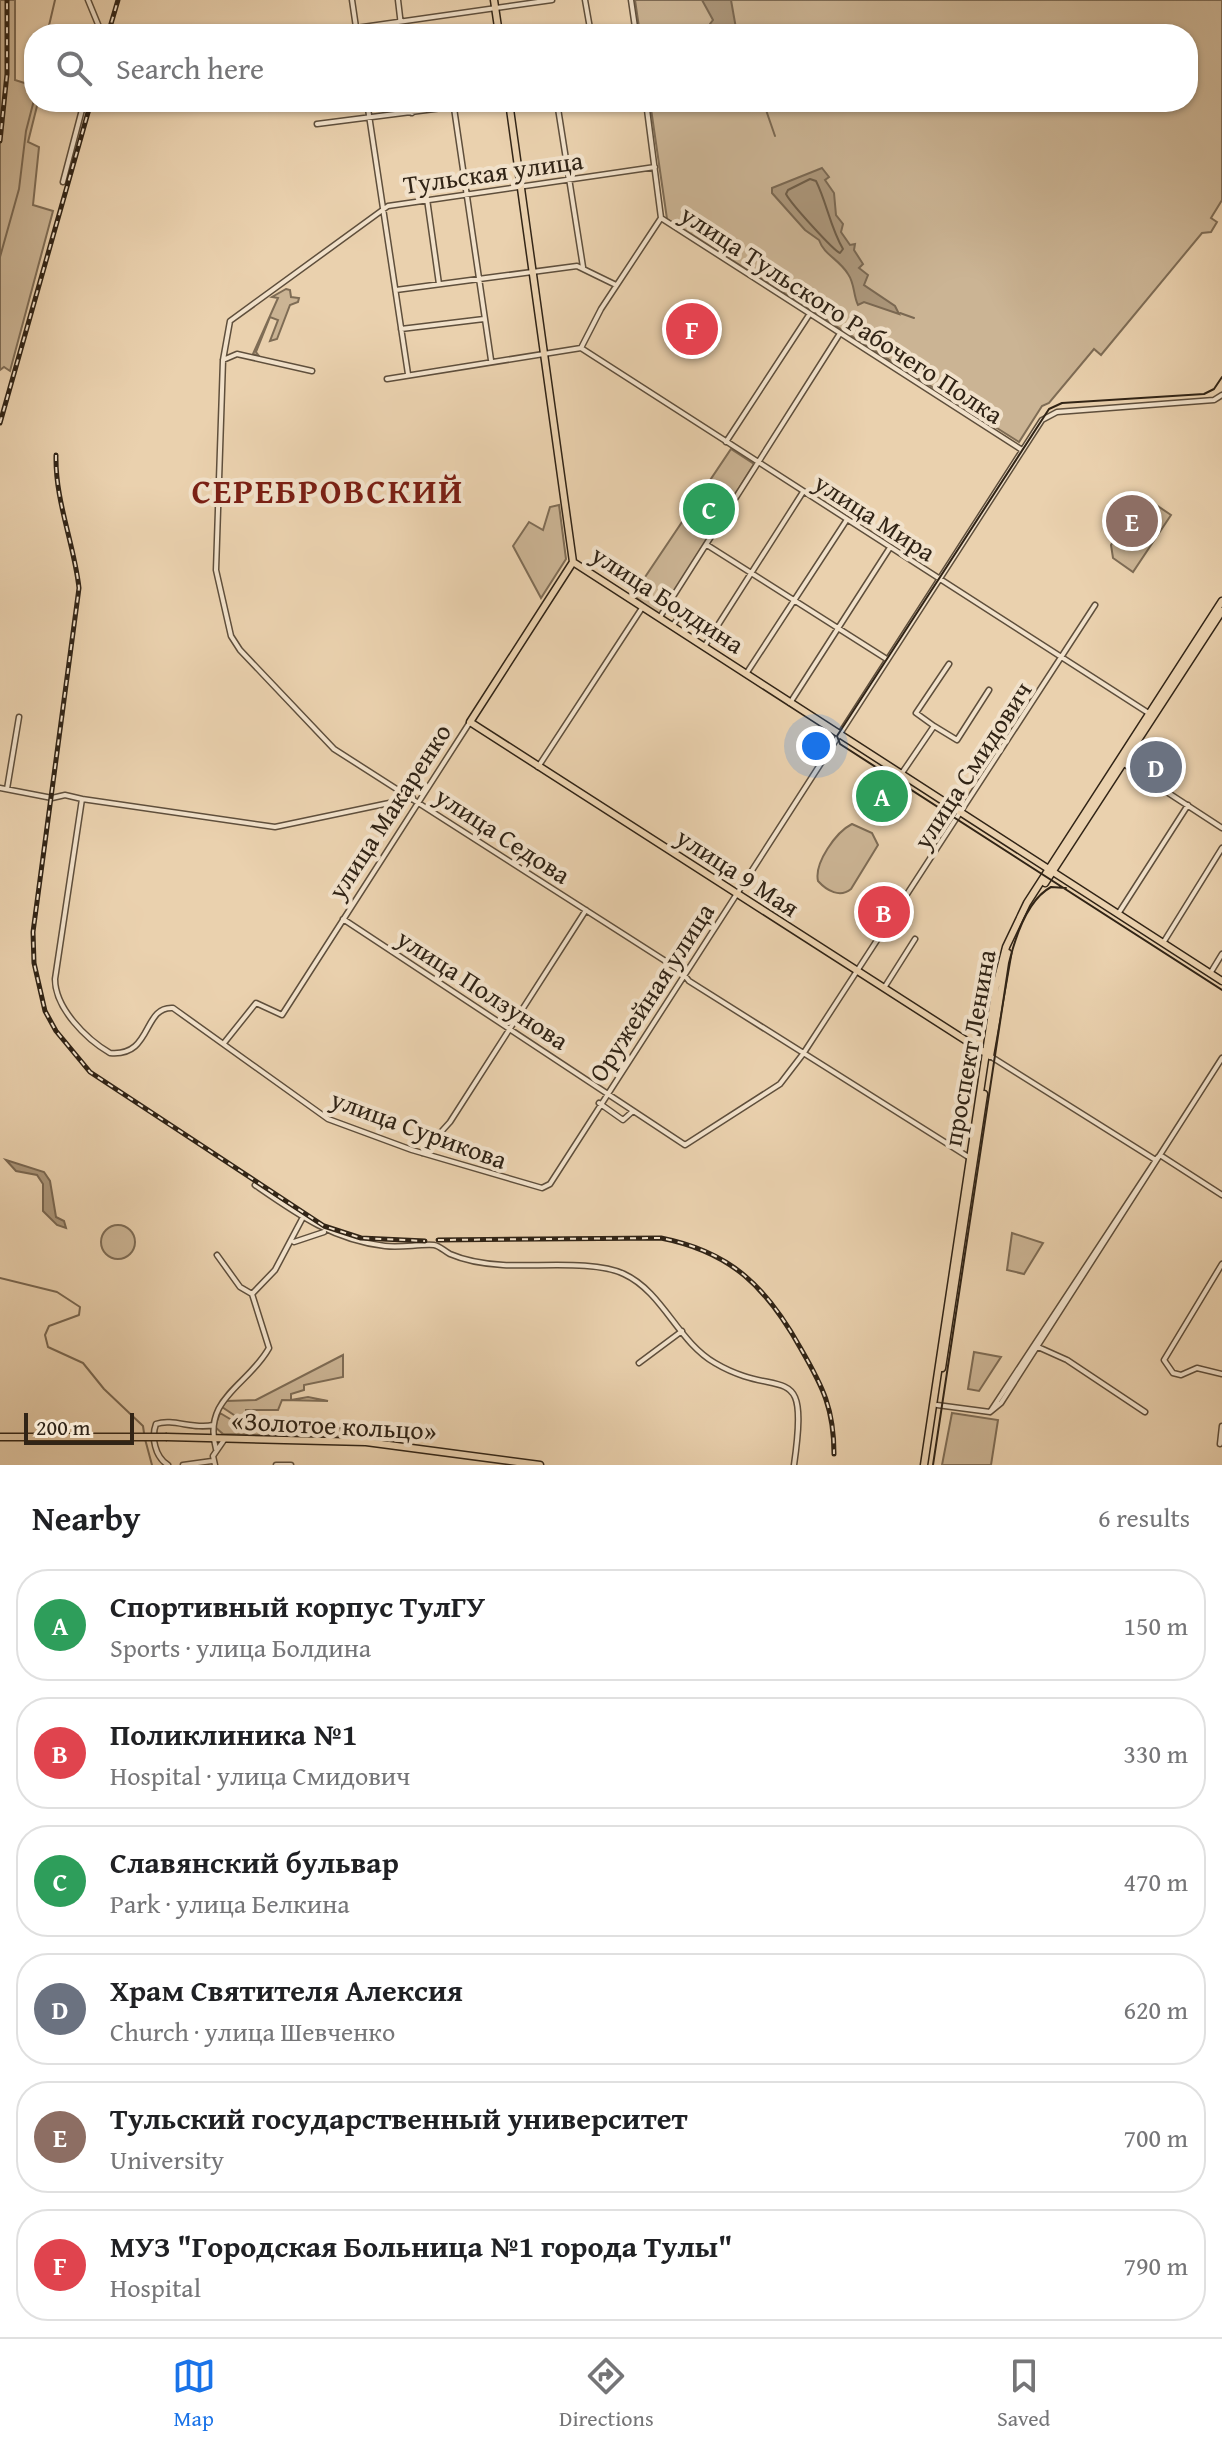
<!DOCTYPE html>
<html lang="en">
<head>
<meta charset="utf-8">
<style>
	body { margin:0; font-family:"Gentium Book Plus",serif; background:#f6f6f6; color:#202124 }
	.scale { position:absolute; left:24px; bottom:20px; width:110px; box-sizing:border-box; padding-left:8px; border:4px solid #312416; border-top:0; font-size:22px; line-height:28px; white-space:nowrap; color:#312416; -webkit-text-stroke:6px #f1e1ca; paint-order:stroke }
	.you { position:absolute; left:816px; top:746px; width:28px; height:28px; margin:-20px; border:6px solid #fff; border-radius:50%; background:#1a73e8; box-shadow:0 0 0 12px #1a73e833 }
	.badge { display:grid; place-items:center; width:52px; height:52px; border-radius:50%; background:#1a73e8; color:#fff; font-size:26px; font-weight:700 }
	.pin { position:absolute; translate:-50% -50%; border:4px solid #fff; box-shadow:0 2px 8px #0006 }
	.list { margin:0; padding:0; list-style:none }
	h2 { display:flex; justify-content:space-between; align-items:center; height:104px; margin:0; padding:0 32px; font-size:34px }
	h2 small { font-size:26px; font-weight:400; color:#757577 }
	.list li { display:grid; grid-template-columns:52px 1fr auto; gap:24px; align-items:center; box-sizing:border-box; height:112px; margin:0 16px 16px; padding:0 16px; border:2px solid #e0e0e0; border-radius:32px }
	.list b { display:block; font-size:30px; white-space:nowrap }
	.list p { margin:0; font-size:26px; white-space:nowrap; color:#757577 }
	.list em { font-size:26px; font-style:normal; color:#757577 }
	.icon { flex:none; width:44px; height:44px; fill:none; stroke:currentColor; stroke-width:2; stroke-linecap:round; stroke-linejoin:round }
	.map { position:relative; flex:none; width:1222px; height:1465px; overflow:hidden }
	.search { position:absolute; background:#fff; box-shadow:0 2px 6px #0004; left:24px; right:24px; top:24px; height:88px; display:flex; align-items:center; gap:20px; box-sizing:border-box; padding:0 28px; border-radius:32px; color:#757577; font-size:30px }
	.sheet { height:872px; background:#fff }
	nav { display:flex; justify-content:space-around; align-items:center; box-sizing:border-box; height:112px; border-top:2px solid #e0e0e0; background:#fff; font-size:22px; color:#757577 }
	nav a { display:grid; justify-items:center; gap:4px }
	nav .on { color:#1a73e8 }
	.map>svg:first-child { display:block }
	.green { fill:#cbb494; stroke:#7e6c55; stroke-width:2 }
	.water { fill:#ab967a; stroke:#7a6852; stroke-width:2 }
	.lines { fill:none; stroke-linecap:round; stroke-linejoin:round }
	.shore { stroke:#6e5d48; stroke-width:2 }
	.stream { stroke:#7a6852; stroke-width:2 }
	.minor-casing { stroke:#5f4f3c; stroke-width:7 }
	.major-casing { stroke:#312416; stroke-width:9 }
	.minor { stroke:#f1e1ca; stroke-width:4 }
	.major { stroke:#ead1ae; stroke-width:6 }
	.tram { stroke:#312416; stroke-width:2 }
	.rail-casing { stroke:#312416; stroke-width:5 }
	.rail { stroke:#f1e1ca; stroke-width:2; stroke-dasharray:6; stroke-linecap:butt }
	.major-bridge-casing { stroke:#312416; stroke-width:9; stroke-linecap:butt }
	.major-bridge { stroke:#ead1ae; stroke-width:6 }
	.labels { text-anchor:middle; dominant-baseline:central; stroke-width:8; stroke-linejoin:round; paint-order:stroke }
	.street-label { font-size:26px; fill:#312416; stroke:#f1e1ca }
	.district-label { font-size:34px; font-weight:bold; letter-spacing:2px; fill:#7a1f14; stroke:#f1e1ca }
</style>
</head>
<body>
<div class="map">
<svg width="1222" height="1465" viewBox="0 0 1222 1465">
	<rect width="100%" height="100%" fill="#ead1ae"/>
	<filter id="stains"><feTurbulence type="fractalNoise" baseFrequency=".0025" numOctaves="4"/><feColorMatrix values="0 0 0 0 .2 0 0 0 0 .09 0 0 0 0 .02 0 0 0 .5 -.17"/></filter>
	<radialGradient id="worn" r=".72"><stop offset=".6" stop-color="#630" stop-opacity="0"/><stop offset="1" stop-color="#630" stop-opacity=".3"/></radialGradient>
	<path class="green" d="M0 0H15V80L34 86V102H38L28 142 39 147 33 205 53 211 10 371 4 367 0 370Z
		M635 0H1222V200L1211 218 1217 222 1211 232 1202 233 1101 355 1094 349 1049 403 1042 406 1019 442 667 219 650 102H1188V34H640Z
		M286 289 290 290 291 297 299 298 298 302 290 305 277 339 270 341 278 320 270 317 256 352 259 356 253 354 278 298 272 297Z
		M731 449 754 464 659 616 633 595Z
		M1143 496 1171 515 1133 572 1113 558 1111 545Z
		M559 505 566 559 541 598 513 546 529 522 543 530 550 507Z
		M852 824 872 833 878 845 851 889C840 898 827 891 818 881 814 863 836 832 852 824Z
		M101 1242a17 17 0 1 1 34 0a17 17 0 1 1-34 0Z
		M1012 1233 1043 1243 1024 1274 1007 1270Z
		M974 1352 1001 1357 979 1391 968 1389Z
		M343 1355V1377L304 1385V1390L291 1394V1400L308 1397 328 1401 282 1400 278 1410H246V1420L268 1421 246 1423 222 1407 226 1401 256 1400Z
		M220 1413 247 1429 367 1428V1437L223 1434 215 1427Z
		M952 1413 998 1420 991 1465H942Z"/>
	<path class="water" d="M702 0H731L737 34H714L710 24 713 20Z
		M822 168 829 177 825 180 834 193 836 215 843 224 841 232 850 245 855 244 854 250 863 264 859 268 868 275 864 285 895 306 899 314 864 302 858 305C853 295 855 284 848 274 839 259 824 255 819 240L805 230 772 193V188Z
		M6 1160 44 1172 50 1181 56 1217 64 1221 66 1228 57 1225 43 1211V1184L37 1175 16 1171Z"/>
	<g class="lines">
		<path class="shore" d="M810 179 816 181C827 203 830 227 843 249L840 253C834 251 791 204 786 194L788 190Z"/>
		<path class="stream" d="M47 34 55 0
			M766 110 775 136
			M0 257 19 189 26 131 34 100
			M900 313 914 318
			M0 1278 57 1292 80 1307 79 1315 49 1326 45 1335 48 1347 83 1363 104 1389 143 1426 144 1433
			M145 1439 152 1465"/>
		<g class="minor-casing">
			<path id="minor" d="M88 0 102 34
				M352 0 357 34
				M398 0 402 34
				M585 0 591 34
				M631 0 636 34
				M356 28 552 0
				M367 102 408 374
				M410 102 412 113
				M557 102 583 267
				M646 102 661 218 1022 450
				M454 108 491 360
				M317 124 489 102
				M655 167 388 206 230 321 223 360 216 570 231 636 240 650 334 749 681 971 689 981 970 1158
				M63 182 84 102
				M427 199 439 284
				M396 290 577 266 616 285
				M401 329 484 319
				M581 348 1150 714
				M581 348 601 309 661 218
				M223 360 237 354 312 371
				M387 379 581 348
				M726 442 809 315
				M707 545 885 658
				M660 617 839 335
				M673 625 682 613
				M704 647 803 492
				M746 674 846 521
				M790 703 889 549
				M934 726 916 713 949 664
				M1124 764 1222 828
				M538 767 642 608
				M902 773 934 726 957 740 989 690
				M0 788 52 798 65 795 82 799
				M7 789 19 717
				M413 798 275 827 82 799 55 979C55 1008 86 1039 110 1053 153 1057 142 1006 173 1008L328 1119 412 1150 542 1188 550 1184 1042 420 1057 412 1214 400 1222 395
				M1118 914 1188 805
				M343 919 685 1145 780 1084 803 1054 1095 605
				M1163 943 1222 848
				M1211 972 1222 954
				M884 988 915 939
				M224 1043 256 1003 282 1015 470 722
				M990 1056 1154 1159
				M599 1103 623 1120 633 1111
				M422 1153 450 1122 586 910
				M1160 1155 1222 1195
				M255 1185C297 1214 333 1240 385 1246 402 1248 418 1244 434 1245 440 1246 444 1251 450 1254 466 1261 486 1264 503 1265 537 1267 595 1260 624 1274 663 1292 678 1342 715 1363 781 1402 810 1354 794 1465
				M294 1242 324 1232
				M217 1255 240 1287 252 1294
				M1222 1264 1164 1360 1173 1373 1181 1375 1197 1368 1222 1374
				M252 1294 275 1270 302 1219
				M1038 1347 1067 1360 1145 1412
				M639 1363 682 1331
				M937 1405 990 1412 1001 1403 1222 1058
				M990 1412 1158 1157
				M1220 1444 1222 1426
				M216 1449C202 1398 248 1386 269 1348L252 1294
				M168 1465C155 1457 151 1437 156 1424 173 1418 194 1430 213 1425
				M183 1465 212 1461
				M215 1465 213 1456 224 1440
				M276 1465H291"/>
		</g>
		<g class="major-casing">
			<path id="major" d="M494 0 499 34
				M509 102 573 562 470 722 990 1056
				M573 562 1222 981
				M1045 883 1222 611
				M990 1056 1008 953
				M942 1368 984 1094
				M0 1437H130
				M167 1437 366 1442 540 1465
				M924 1465 996 986 1006 947 1027 903 1222 601"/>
		</g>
		<use href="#minor" class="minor"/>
		<use href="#major" class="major"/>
		<path class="tram" d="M1222 377 1214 389 1204 394 1062 403 1049 409 837 736 840 744 1222 990
			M933 1465 1009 963C1015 938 1027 900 1051 887L1066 888"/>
		<g class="rail-casing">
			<path id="rail" d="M108 34 118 0
				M123 109 126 102
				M0 141 7 74V0
				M0 423 91 102
				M56 455C55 501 74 543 79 588L33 932 34 963 45 1011 56 1031 90 1072 324 1226 361 1238 425 1241
				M438 1240 661 1238C732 1252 767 1288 801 1349 823 1387 834 1409 834 1454"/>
		</g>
		<use href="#rail" class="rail"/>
		<g class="major-bridge-casing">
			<path id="major-bridge" d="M130 1437H167"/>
		</g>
		<use href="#major-bridge" class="major-bridge"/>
	</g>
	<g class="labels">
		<g class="street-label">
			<text transform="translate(493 172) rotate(-8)">Тульская улица</text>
			<text transform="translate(842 314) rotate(33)">улица Тульского Рабочего Полка</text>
			<text transform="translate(875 517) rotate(33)">улица Мира</text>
			<text transform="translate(668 599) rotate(33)">улица Болдина</text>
			<text transform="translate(972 765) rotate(-57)">улица Смидович</text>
			<text transform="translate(389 811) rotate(-57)">улица Макаренко</text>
			<text transform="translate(503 835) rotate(33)">улица Седова</text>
			<text transform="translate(738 872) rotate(33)">улица 9 Мая</text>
			<text transform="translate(483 989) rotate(33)">улица Ползунова</text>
			<text transform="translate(651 992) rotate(-57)">Оружейная улица</text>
			<text transform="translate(969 1048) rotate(-80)">проспект Ленина</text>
			<text transform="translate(419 1129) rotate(20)">улица Сурикова</text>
			<text transform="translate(334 1425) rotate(3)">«Золотое кольцо»</text>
		</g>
		<g class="district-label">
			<text x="328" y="490">СЕРЕБРОВСКИЙ</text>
		</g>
	</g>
	<rect width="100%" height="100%" filter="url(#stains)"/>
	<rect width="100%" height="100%" fill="url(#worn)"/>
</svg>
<div class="scale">200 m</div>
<div class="you"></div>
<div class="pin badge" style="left:882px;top:796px;background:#2e9e5b">A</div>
<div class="pin badge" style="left:884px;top:912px;background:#e0444e">B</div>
<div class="pin badge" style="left:709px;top:509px;background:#2e9e5b">C</div>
<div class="pin badge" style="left:1156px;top:767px;background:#6b7280">D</div>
<div class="pin badge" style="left:1132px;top:521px;background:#8d6e63">E</div>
<div class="pin badge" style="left:692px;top:329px;background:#e0444e">F</div>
<div class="search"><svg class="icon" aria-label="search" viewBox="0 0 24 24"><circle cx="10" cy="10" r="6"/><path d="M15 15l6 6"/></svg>Search here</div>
</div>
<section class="sheet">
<h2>Nearby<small>6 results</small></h2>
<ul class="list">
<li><span class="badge" style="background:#2e9e5b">A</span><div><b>Спортивный корпус ТулГУ</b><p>Sports · улица Болдина</p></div><em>150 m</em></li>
<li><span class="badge" style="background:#e0444e">B</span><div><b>Поликлиника №1</b><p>Hospital · улица Смидович</p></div><em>330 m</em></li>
<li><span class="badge" style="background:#2e9e5b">C</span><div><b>Славянский бульвар</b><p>Park · улица Белкина</p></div><em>470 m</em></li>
<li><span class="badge" style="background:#6b7280">D</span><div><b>Храм Святителя Алексия</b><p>Church · улица Шевченко</p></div><em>620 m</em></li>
<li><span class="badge" style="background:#8d6e63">E</span><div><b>Тульский государственный университет</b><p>University</p></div><em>700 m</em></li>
<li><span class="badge" style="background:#e0444e">F</span><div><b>МУЗ &quot;Городская Больница №1 города Тулы&quot;</b><p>Hospital</p></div><em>790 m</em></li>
</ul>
</section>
<nav>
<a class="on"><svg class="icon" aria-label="map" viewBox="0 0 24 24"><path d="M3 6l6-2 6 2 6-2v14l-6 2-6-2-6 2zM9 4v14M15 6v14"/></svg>Map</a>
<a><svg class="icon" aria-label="directions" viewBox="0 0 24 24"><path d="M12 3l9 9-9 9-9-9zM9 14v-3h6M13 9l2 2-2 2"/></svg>Directions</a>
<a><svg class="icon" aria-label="saved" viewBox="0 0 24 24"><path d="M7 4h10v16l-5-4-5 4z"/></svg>Saved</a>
</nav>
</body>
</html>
